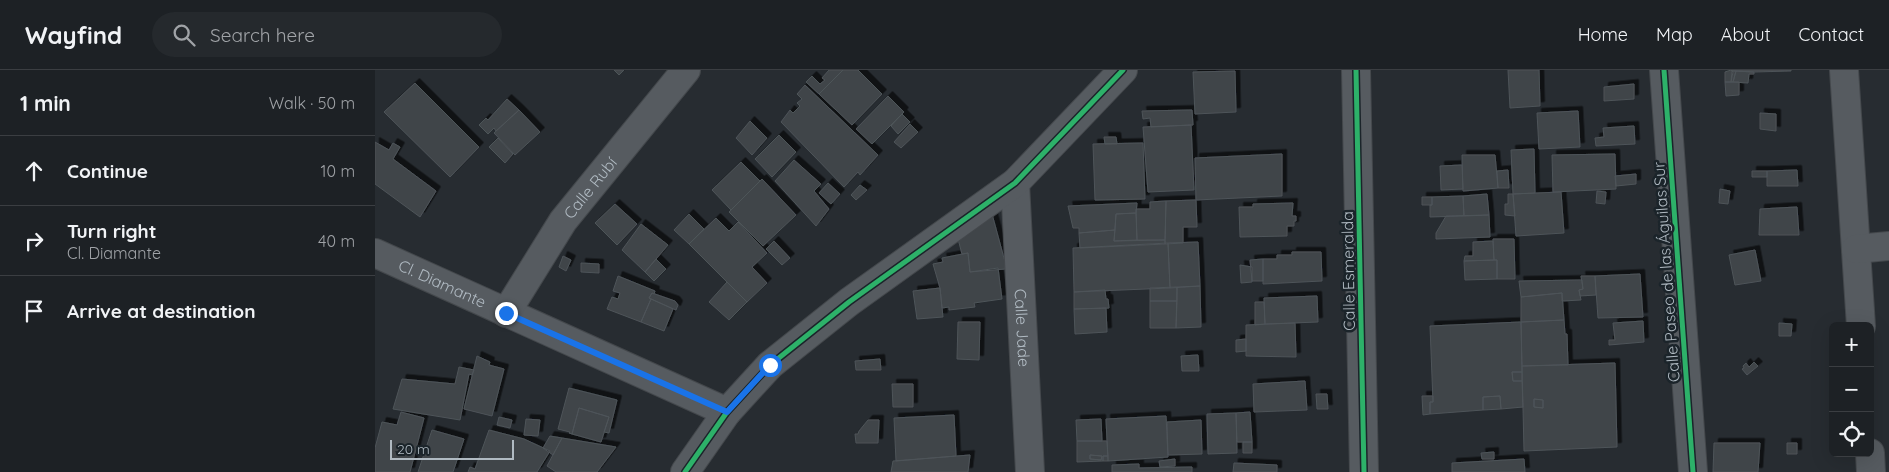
<!DOCTYPE html>
<html lang="en">
<head>
<meta charset="utf-8">
<style>
	body { margin:0; font-family:Quicksand,sans-serif; background:#25292d; color:#f1f3f6 }
	.controls { position:absolute; right:15px; bottom:15px; display:grid; overflow:hidden; border-radius:8px; box-shadow:0 5px 20px #0002 }
	.controls button { width:45px; height:45px; display:grid; place-items:center; padding:0; border:0; border-bottom:1px solid #3b3e42; background:#1d2125; color:#f1f3f6; font:25px sans-serif }
	.scale { position:absolute; left:15px; bottom:12px; width:124px; box-sizing:border-box; padding-left:5px; border:2px solid #b0bac2; border-top:0; font-size:14px; line-height:18px; white-space:nowrap; color:#b0bac2; -webkit-text-stroke:4px #1b242a; paint-order:stroke }
	.stop { position:absolute; width:15px; height:15px; margin:-11px; border:4px solid #1a73e8; border-radius:50%; background:#fff }
	.stop.end { background:#1a73e8; border-color:#fff; box-shadow:0 1px 5px #0008 }
	.list { margin:0; padding:0; list-style:none }
	h2 { display:flex; justify-content:space-between; align-items:center; height:65px; margin:0; padding:0 20px; font-size:21px }
	h2 small { font-size:16px; font-weight:400; color:#a0a3a7 }
	.list li { display:grid; grid-template-columns:32px 1fr auto; gap:15px; align-items:center; box-sizing:border-box; height:70px; padding:0 20px; border-top:1px solid #3b3e42 }
	.list b { display:block; font-size:19px; white-space:nowrap }
	.list p { margin:0; font-size:16px; white-space:nowrap; color:#a0a3a7 }
	.list em { font-size:16px; font-style:normal; color:#a0a3a7 }
	.icon { flex:none; width:28px; height:28px; fill:none; stroke:currentColor; stroke-width:2; stroke-linecap:round; stroke-linejoin:round }
	.map { position:relative; flex:none; width:1514px; height:402px; overflow:hidden }
	header { display:flex; align-items:center; gap:30px; box-sizing:border-box; height:70px; padding:0 25px; background:#1d2125; border-bottom:1px solid #3b3e42 }
	header strong { font-size:24px }
	nav { display:flex; gap:28px; margin-inline-start:auto; font-size:18px }
	.search { width:350px; height:45px; background:#25292d; display:flex; align-items:center; gap:12px; box-sizing:border-box; padding:0 18px; border-radius:28px; color:#a0a3a7; font-size:19px }
	main { display:flex }
	aside { flex:1; background:#1d2125 }
	.map>svg:first-child { display:block }
	.building { fill:#404549; stroke:#4e5459; fill-rule:evenodd; filter:url(#shadow) }
	.lines { fill:none; stroke-linecap:round; stroke-linejoin:round }
	.minor-casing { stroke:#44484c; stroke-width:30 }
	.minor { stroke:#565b60; stroke-width:28 }
	.cycleway-casing { stroke:#1b242a; stroke-width:8 }
	.cycleway { stroke:#2db169; stroke-width:5 }
	.route { stroke:#1a73e8; stroke-width:6 }
	.labels { text-anchor:middle; dominant-baseline:central; stroke-width:5; stroke-linejoin:round; paint-order:stroke }
	.street-label { font-size:16px; fill:#b0bac2; stroke:#1b242a }
</style>
</head>
<body>
<header>
<strong>Wayfind</strong>
<div class="search"><svg class="icon" aria-label="search" viewBox="0 0 24 24"><circle cx="10" cy="10" r="6"/><path d="M15 15l6 6"/></svg>Search here</div>
<nav><a>Home</a><a>Map</a><a>About</a><a>Contact</a></nav>
</header>
<main>
<aside>
<h2>1 min<small>Walk · 50 m</small></h2>
<ul class="list">
<li><svg class="icon" aria-label="ahead" viewBox="0 0 24 24"><path d="M12 20V5M6 11l6-6 6 6"/></svg><div><b>Continue</b></div><em>10 m</em></li>
<li><svg class="icon" aria-label="right" viewBox="0 0 24 24"><path d="M7 20v-9h11M14 6l5 5-5 5"/></svg><div><b>Turn right</b><p>Cl. Diamante</p></div><em>40 m</em></li>
<li><svg class="icon" aria-label="arrive" viewBox="0 0 24 24"><path d="M6 21V4h12l-3 4 3 4H6"/></svg><div><b>Arrive at destination</b></div></li>
</ul>
</aside>
<div class="map">
<svg width="1514" height="402" viewBox="0 0 1514 402">
	<defs>
		<filter id="shadow"><feDropShadow dx="4.5" dy="-4.5" stdDeviation="0" flood-color="#0009"/></filter>
	</defs>
	<rect width="100%" height="100%" fill="#272c31"/>
	<path class="building" d="M239 0H249L244 5Z
		M454 0H468L444 24 431 12 437 6 445 14 450 10 447 8Z
		M468 0H483L507 24 477 55 444 24Z
		M1133 0H1164L1165 36 1135 38Z
		M1356 0 1358 2 1356 12H1350V2Z
		M1357 0H1416V1L1379 2 1357 1Z
		M860 1 861 42 820 44 818 2Z
		M1357 1H1361L1358 12H1356Z
		M1361 1 1379 2V4H1374L1373 13 1358 12Z
		M1350 12H1364V25L1351 26Z
		M40 13 104 77 75 107 9 42Z
		M1259 14V29L1229 31V17Z
		M430 15 503 85 485 105 483 102 469 117 406 52 415 40 418 43 425 36 422 33 427 29 422 24Z
		M513 26 529 42 497 74 481 59Z
		M132 29 144 40 121 61 119 58 113 64 104 55 111 48 113 50Z
		M144 40 165 62 140 85 119 63Z
		M817 40 818 55H816L776 57 775 48 768 49 767 41Z
		M1203 41 1205 77 1164 79 1162 43Z
		M1385 43 1401 44V61L1385 59Z
		M527 44 535 52 523 64 516 56Z
		M375 51 392 68 377 85 361 68Z
		M535 54 543 62 526 78 519 72Z
		M816 55 819 120 773 122 768 57Z
		M1259 56 1260 74 1221 76 1220 68 1229 67 1228 58Z
		M404 65 421 82 397 107 380 89Z
		M729 67H741L742 74H730Z
		M123 68 138 84 130 93 114 77Z
		M0 72 14 80 18 73 25 77 18 89 61 121 45 147 0 114Z
		M768 73 770 129 720 130 718 74Z
		M1159 79 1160 123 1138 124 1136 80Z
		M907 84V126L821 130 820 88Z
		M1240 84 1241 119 1178 122 1177 85Z
		M1087 85H1120L1123 118 1088 121Z
		M419 90 446 114 439 121 454 139 441 156 400 111Z
		M366 92 385 111 356 140 337 120Z
		M1087 95 1088 119 1066 120 1065 96Z
		M1133 100 1134 118H1123L1122 101Z
		M1422 100 1423 116H1392V101Z
		M1377 101H1392V107H1377Z
		M1261 104V114L1241 116 1240 106Z
		M387 109 421 145 388 176 354 142Z
		M453 113 465 124 456 134 444 123Z
		M485 115 492 120 481 130 476 125Z
		M1345 119 1355 121 1353 134 1344 133Z
		M1222 121 1231 122 1230 134 1221 133Z
		M1186 122 1189 163 1141 166 1138 124Z
		M1112 124 1114 145 1089 146 1088 126Z
		M1133 124H1138L1140 146 1130 145V134H1133Z
		M1088 126 1089 146 1055 147V135H1057V127Z
		M1047 127H1057V135H1047Z
		M821 130 822 157H808V173L790 174 791 131Z
		M791 131 790 170H762L761 139H775V132Z
		M762 133 761 143 741 144 740 160 704 163V158H698L693 136Z
		M918 133 917 146H921V151H919V156H912V166L865 167 864 137H878V134Z
		M240 134 262 154 242 175 220 153Z
		M1422 137 1424 165H1384L1385 139Z
		M761 143 762 170 739 171 741 144Z
		M314 144 329 159 314 174 299 160Z
		M617 144 630 192V199L595 202 593 183 587 184 583 169Z
		M1114 145 1115 167 1061 169V163L1071 146Z
		M341 148 354 161 363 152 392 183 377 197 392 213 372 232 314 174Z
		M266 154 293 175 270 202 247 180Z
		M740 160 739 171 790 170V174L705 178 704 163Z
		M1118 169H1139L1140 209H1122V190H1119Z
		M399 171 415 188 407 195 391 179Z
		M1118 171 1119 190 1089 191 1090 186H1098V172Z
		M823 172 825 216 795 218 793 173Z
		M793 173 795 218 699 222 698 178Z
		M1380 180 1386 211 1360 215 1354 185Z
		M917 182H946L947 211 888 214V189H902V185H917Z
		M593 183 595 202 623 198 627 229 599 233 600 237 574 240V237L567 238 565 218 558 194 568 192 567 188Z
		M188 186 196 190 191 201 184 197Z
		M281 189 291 199 279 211 270 202Z
		M888 189V211H877L875 190Z
		M1122 190V209L1090 210 1089 191Z
		M206 193 224 194V203L206 202Z
		M865 195 877 197V212L866 213Z
		M1265 204 1268 247 1223 248 1220 206Z
		M243 206 280 221 279 224 277 223 274 228 276 229 266 252 232 239 237 227 243 229 245 223 238 221Z
		M1206 206H1220L1221 225 1205 226 1204 220 1208 219Z
		M1207 210 1208 219 1204 220 1206 230 1187 231V223L1146 227 1144 211Z
		M352 212 372 232 354 250 334 232Z
		M825 216 826 257 801 258 802 217Z
		M802 217V231H775V218Z
		M565 218 568 247 542 249 538 221Z
		M730 220 731 229H733L734 238 699 239V222Z
		M277 223 300 231 303 235 301 240 274 228Z
		M1187 223 1189 250 1146 252V227Z
		M942 226 943 252 890 254 889 228Z
		M276 229 298 239 289 261 266 252Z
		M775 231H802L801 258H775Z
		M880 232H889L890 254 880 255Z
		M731 238 732 262 700 264 699 239Z
		M1189 250 1190 264H1192L1193 295 1147 296 1146 252Z
		M1268 251 1269 272 1234 275V270H1240L1238 253Z
		M583 252H605L604 290 582 289Z
		M1146 252 1147 302H1137L1138 311H1147L1148 337 1126 339 1125 326 1108 327V340L1055 344V332H1058L1055 256Z
		M920 253 921 287 871 286V255Z
		M1404 253 1417 254 1416 266H1404Z
		M871 269V281L861 282V270Z
		M823 285 824 301H807L806 286Z
		M102 286 115 292 114 295 129 299 117 346 89 339Z
		M505 289 506 300H481L480 291Z
		M1379 292 1383 296 1372 305 1367 299 1369 298 1368 296 1371 293 1374 297Z
		M1240 293 1242 377 1149 381 1147 296ZM1159 329 1168 330V338L1159 337Z
		M84 297 99 300 97 305 94 304 85 350 18 339 27 309 80 314Z
		M1137 302H1147V311H1138Z
		M930 311 932 340 879 342 878 314Z
		M517 314H538V337H518Z
		M194 318 242 330 234 363 229 362 234 347 204 338 197 364 194 363 195 362 183 359Z
		M941 324H952L953 339H942Z
		M1047 326H1058V332H1055V344L1048 345Z
		M1125 326 1126 339 1108 340V327Z
		M1159 329 1168 330V338L1159 337Z
		M204 338 234 347 226 372 197 364Z
		M26 342 49 348 35 402H0V378L7 352 22 355Z
		M875 342 877 372H862L861 343Z
		M861 343 862 383 833 384 832 344Z
		M579 345 581 386 521 391 519 348Z
		M791 346 793 387 733 391 731 349Z
		M124 347 137 350 135 358 122 355Z
		M151 349 165 350 163 366 149 365Z
		M726 349 727 371H702L701 350Z
		M493 350H504L503 373H481L480 364H483L484 361Z
		M826 350 827 384 793 385 792 352Z
		M57 360 89 369 78 402H43Z
		M114 360 149 369 175 381 162 402H93L95 397 100 399Z
		M175 366 187 368 178 385 168 378Z
		M187 368 241 377 222 402H181L172 396Z
		M702 371H732L733 386H728V391L702 392ZM715 385 727 386 726 390 715 389Z
		M868 372H877V383H868Z
		M1339 373H1385L1383 402H1338Z
		M1412 373H1422V384H1412Z
		M1119 382V389H1107L1106 383Z
		M595 385 593 402H516L518 391Z
		M715 385 727 386 726 390 715 389Z
		M728 386H733V391H728Z
		M800 389V396L785 397 784 391Z
		M1149 389 1150 402H1077V393Z
		M859 393 902 395V402H858Z
		M764 394V398L817 397V402H737V395Z"/>
	<g class="lines">
		<g class="minor-casing">
			<g id="minor">
				<path d="M981 0 989 402"/>
				<path d="M1289 0 1318 402"/>
				<path d="M1469 0 1486 256"/>
				<path id="s1" d="M640 113 655 402"/>
				<path d="M1481 179 1514 176"/>
				<path id="s2" d="M0 183 352 342"/>
				<path id="s3" d="M131 243 188 151 311 0"/>
				<path d="M1495 383 1496 402"/>
				<path d="M310 402 352 342 395 295 474 232 640 113 748 0"/>
			</g>
		</g>
		<use href="#minor" class="minor"/>
		<g class="cycleway-casing">
			<path id="cycleway" d="M981 0 989 402
				M1289 0 1318 402
				M310 402 352 342 395 295 474 232 640 113 748 0"/>
		</g>
		<use href="#cycleway" class="cycleway"/>
	</g>
	<g class="lines">
		<path class="route" d="M131 243 352 342 395 295"/>
	</g>
	<g class="labels">
		<g class="street-label">
			<text stroke="none"><textPath href="#s3" startOffset="151">Calle Rubí</textPath></text>
			<text transform="translate(973 201) rotate(-91)">Calle Esmeralda</text>
			<text transform="translate(1291 202) rotate(-94)">Calle Paseo de las Águilas Sur</text>
			<text stroke="none"><textPath href="#s2" startOffset="74">Cl. Diamante</textPath></text>
			<text stroke="none"><textPath href="#s1" startOffset="145">Calle Jade</textPath></text>
		</g>
	</g>
</svg>
<div class="controls">
<button>+</button>
<button>−</button>
<button><svg class="icon" aria-label="locate" viewBox="0 0 24 24"><circle cx="12" cy="12" r="6"/><path d="M12 2v4M12 18v4M2 12h4M18 12h4"/></svg></button>
</div>
<div class="scale">20 m</div>
<div class="stop" style="left:395px;top:295px"></div>
<div class="stop end" style="left:131px;top:243px"></div>
</div>
</main>
</body>
</html>
